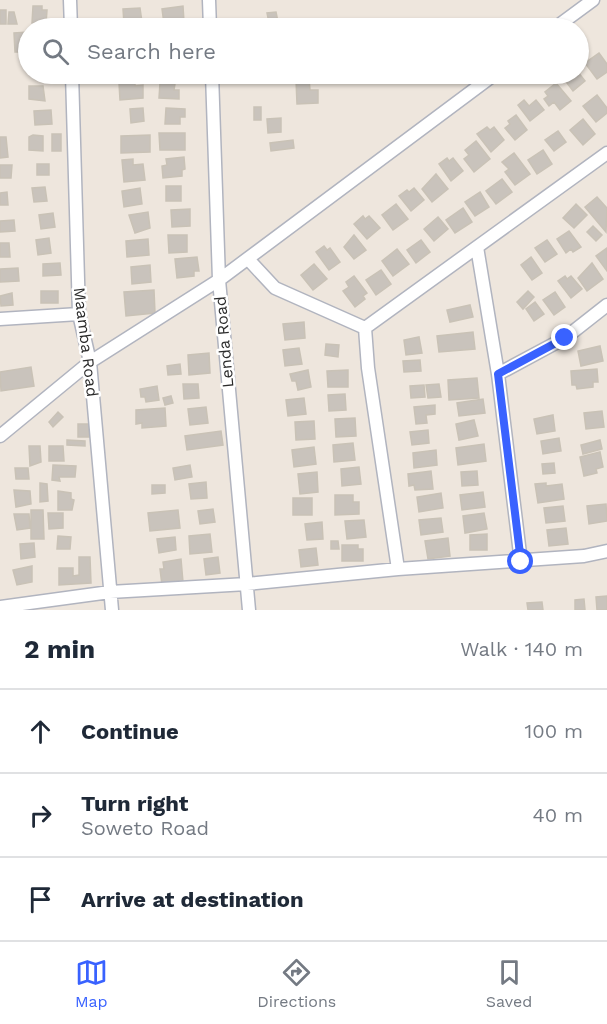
<!DOCTYPE html>
<html lang="en">
<head>
<meta charset="utf-8">
<style>
	body { margin:0; font-family:"Work Sans",sans-serif; background:#f6f6f7; color:#1f2937 }
	.stop { position:absolute; width:18px; height:18px; margin:-14px; border:4px solid #3962ff; border-radius:50%; background:#fff }
	.stop.end { background:#3962ff; border-color:#fff; box-shadow:0 2px 6px #0008 }
	.list { margin:0; padding:0; list-style:none }
	h2 { display:flex; justify-content:space-between; align-items:center; height:78px; margin:0; padding:0 24px; font-size:26px }
	h2 small { font-size:20px; font-weight:400; color:#747a83 }
	.list li { display:grid; grid-template-columns:39px 1fr auto; gap:18px; align-items:center; box-sizing:border-box; height:84px; padding:0 24px; border-top:2px solid #e0e1e3 }
	.list b { display:block; font-size:22px; white-space:nowrap }
	.list p { margin:0; font-size:20px; white-space:nowrap; color:#747a83 }
	.list em { font-size:20px; font-style:normal; color:#747a83 }
	.icon { flex:none; width:33px; height:33px; fill:none; stroke:currentColor; stroke-width:2; stroke-linecap:round; stroke-linejoin:round }
	.map { position:relative; flex:none; width:607px; height:610px; overflow:hidden }
	.search { position:absolute; background:#fff; box-shadow:0 2px 4px #0004; left:18px; right:18px; top:18px; height:66px; display:flex; align-items:center; gap:15px; box-sizing:border-box; padding:0 21px; border-radius:33px; color:#747a83; font-size:22px }
	.sheet { height:330px; background:#fff }
	nav { display:flex; justify-content:space-around; align-items:center; box-sizing:border-box; height:84px; border-top:2px solid #e0e1e3; background:#fff; font-size:16px; color:#747a83 }
	nav a { display:grid; justify-items:center; gap:3px }
	nav .on { color:#3962ff }
	.map>svg:first-child { display:block }
	.building { fill:#c9c3bc; stroke:#c9c2b6; stroke-width:1.5 }
	.lines { fill:none; stroke-linecap:round; stroke-linejoin:round }
	.street-casing { stroke:#b1b4bf; stroke-width:15 }
	.street { stroke:#fff; stroke-width:12 }
	.route { stroke:#3962ff; stroke-width:8 }
	.labels { text-anchor:middle; dominant-baseline:central; stroke-width:5; stroke-linejoin:round; paint-order:stroke }
	.street-label { font-size:16px; fill:#2b2b2b; stroke:#fff }
</style>
</head>
<body>
<div class="map">
<svg width="607" height="610" viewBox="0 0 607 610">
	<rect width="100%" height="100%" fill="#eee6dd"/>
	<path class="building" d="M33 6H42V10H47L46 24 32 23Z
		M183 6 184 22 164 24 162 9Z
		M140 8 142 22 124 24 123 9Z
		M0 10H6V24H0Z
		M9 12H14L17 24H8Z
		M276 12 279 27 270 28 267 13Z
		M28 32V52H15L14 33Z
		M599 53 607 64V72L597 79 585 63Z
		M578 72 585 81 573 91 561 75Z
		M309 79 310 90H318V103L297 104 296 80Z
		M135 82V86L143 85V98L120 100 119 83Z
		M160 83 175 84 174 90H179V99L159 98Z
		M556 83 571 101 560 110 554 102 549 106 544 99 548 96 545 92Z
		M29 86H43L45 101 29 99Z
		M597 95 607 108V113L596 122 583 106Z
		M524 100 529 106 536 100 544 110 530 121 518 105Z
		M254 107H261V120H254Z
		M143 108 144 121 131 123 130 109Z
		M166 108 185 109V117H180V124H165Z
		M51 110 52 124 35 125 34 111Z
		M516 115 527 130 515 140 505 128 510 124 508 121Z
		M281 118V132L268 133 267 119Z
		M583 119 595 134 583 145 570 130Z
		M487 127 490 130 494 127 504 140 491 152 477 134Z
		M558 131 566 142 554 151 545 140Z
		M159 133H185V150H160Z
		M52 134H61V151H52Z
		M33 135 43 136V151L29 150V137Z
		M150 135V152L121 153V136Z
		M0 137H6L8 157 0 158Z
		M293 140 294 148 271 151 270 143Z
		M476 141 490 159 474 172 464 159 469 155 465 150Z
		M543 150 552 164 537 174 528 160Z
		M514 153 530 174 515 185 505 172 509 169 502 162Z
		M184 157 185 169 182 170V176L163 178 162 166 167 165 166 159Z
		M447 158 449 161 453 158 463 171 451 181 439 164Z
		M133 159V165L143 164 145 180 124 182 122 160Z
		M37 164H49V175H37Z
		M0 165H12L11 178H0Z
		M436 174 448 189 432 202 422 189Z
		M502 179 512 192 496 204 486 191Z
		M166 186H181V201H166Z
		M45 187 47 201 34 202 32 188Z
		M140 188 142 204 124 207 122 191Z
		M414 188 424 200 411 211 399 196 407 190 409 192Z
		M7 192 8 205H0V193Z
		M480 192 489 207 475 216 465 202Z
		M597 197 607 208 606 232 585 207Z
		M396 204 408 219 393 230 382 215Z
		M576 204 587 215 574 228 563 218Z
		M463 208 472 222 455 233 446 220Z
		M190 209V226L172 227 171 210Z
		M148 212 150 228 135 233 129 215Z
		M53 213 55 227 41 229 39 215Z
		M363 216 365 219 369 216 380 228 367 239 354 224Z
		M438 217 448 229 434 241 424 229Z
		M14 220 15 231 0 232V221Z
		M593 226 602 235 596 241 587 232Z
		M569 231 581 247 573 252 571 249 566 253 557 239Z
		M168 235H187V252L169 253Z
		M354 235 366 250 354 259 344 247Z
		M49 238 51 253 38 255 36 240Z
		M148 239 149 255 127 257 126 241Z
		M421 240 430 252 416 263 407 250Z
		M547 240 557 254 545 262 535 248Z
		M0 243H9L10 257H0Z
		M324 246 327 250 330 248 340 262 329 270 316 252Z
		M607 248V271L596 256Z
		M397 249 409 264 393 276 382 261Z
		M197 257 199 271H194V276L177 278 175 259Z
		M531 257 542 273 532 280 521 265Z
		M60 263 61 275 43 276V264Z
		M592 263 603 279 587 291 578 278Z
		M314 264 327 279 313 290 301 275Z
		M150 265 151 282 132 284 131 267Z
		M18 268 19 281 0 282V269Z
		M381 270 391 284 376 295 366 280Z
		M354 276 367 293 363 296 365 299 355 307 343 291 349 287 346 282Z
		M565 276 567 279 571 276 582 289 571 298 558 281Z
		M154 290 155 313 126 316 124 292Z
		M41 291H58V303H41Z
		M528 291 534 297 523 309 517 302Z
		M555 292 565 307 554 315 543 300Z
		M12 293 13 305 1 306 0 296Z
		M535 302 544 314 534 321 526 309Z
		M470 305 473 317 450 322 447 310Z
		M304 322 305 338 285 340 283 324Z
		M473 332 475 349 439 352 437 336Z
		M419 337 422 353 406 355 404 340Z
		M326 344 339 345 338 357 325 355Z
		M600 346 603 361 581 366 578 351Z
		M299 348 302 364 285 366 283 350Z
		M209 353 210 373 189 375 188 355Z
		M420 360 421 371 404 372 403 361Z
		M180 364 181 374 168 375 167 366Z
		M31 367 34 386 1 391 0 372Z
		M597 369 598 382H593V387L577 389 576 385H572L571 371Z
		M308 370 311 387 298 390 296 381H292L290 374Z
		M348 370V387H328L327 371Z
		M477 378 479 398 449 400 448 380Z
		M183 384H198L199 398 184 399Z
		M439 384 441 397 428 398 426 385Z
		M424 385 425 397 411 398 410 386Z
		M157 386 159 400 146 402 145 397H141L140 389Z
		M345 394 346 410 329 411 328 395Z
		M171 396 173 403 165 405 163 398Z
		M304 398 306 414 288 416 286 400Z
		M483 399 485 413 459 416 457 403Z
		M435 405V414L426 415 427 423 416 424 414 407Z
		M206 407 208 423 190 425 188 409Z
		M165 408 166 426 142 428V423L136 424V410Z
		M602 411 604 427 586 429 584 413Z
		M58 412 63 417 53 427 49 422Z
		M553 415 555 431 537 434 534 419Z
		M355 418 356 436 336 437 335 419Z
		M474 420 478 436 459 440 456 424Z
		M314 421 315 439 296 440 295 422Z
		M78 424H89V437H78Z
		M428 430 429 443 412 445 410 432Z
		M221 431 223 445 187 450 185 436Z
		M559 438 561 451 543 454 541 441Z
		M67 440 85 441V446L67 445Z
		M600 440 602 449 583 454 581 445Z
		M353 443 355 460 334 462 333 445Z
		M484 444 486 461 458 465 456 448Z
		M29 446H40L41 462 30 466Z
		M49 446H63L64 461H49Z
		M314 447 316 464 294 467 292 450Z
		M436 450 437 465 414 468 413 453Z
		M600 452 603 467 596 469 597 473 584 476 580 457Z
		M554 463 555 473 543 474 542 464Z
		M53 465 76 466 75 477H59L60 481 52 480Z
		M190 465 192 477 175 480 173 468Z
		M359 467 361 484 342 486 341 469Z
		M15 468H28L29 479H16Z
		M431 471 433 489 415 490 414 485 409 486 408 474Z
		M477 471 478 485 462 486 461 472Z
		M317 472 318 492 300 494 298 474Z
		M206 482 207 498 191 499 189 484Z
		M40 483 47 484 48 501 40 502Z
		M546 483V486L562 484 564 499 538 503 535 484Z
		M152 485H165V493L152 494Z
		M14 490 30 491 31 504 16 507Z
		M58 491 71 493V499L74 500 72 510H58Z
		M483 492 485 507 462 510 460 495Z
		M441 493 443 508 419 512 417 497Z
		M335 495H353V502H359V514L335 515Z
		M293 498H312V515H293Z
		M606 504 607 521 589 524 587 506Z
		M563 506 565 521 546 523 544 508Z
		M213 509 215 522 200 524 198 511Z
		M31 510H43L44 539H31Z
		M178 510 180 528 150 531 148 513Z
		M48 513H63V528L49 529Z
		M484 513 487 529 465 533 463 516Z
		M14 514H29L30 528 17 530Z
		M441 518 443 532 421 535 419 520Z
		M364 520 366 537 347 539 345 521Z
		M322 522 323 539 307 540 305 524Z
		M566 528 568 544 549 546 547 530Z
		M210 534 212 552 190 554 189 536Z
		M487 534V550H470V535Z
		M58 536 71 537 70 549H57Z
		M175 537 176 550 159 553 157 539Z
		M448 538 450 556 428 559 425 541Z
		M331 541H338L339 549H331Z
		M34 543 35 557 21 559 20 544Z
		M342 545H358V549H363V561H342Z
		M316 548 318 565 301 567 299 550Z
		M79 557H90L91 583 59 585V568H73V576L79 575Z
		M218 557 220 573 206 575 204 559Z
		M181 559 183 582 162 585 160 569H164L163 562Z
		M32 566V582L17 585 13 570Z
		M607 596V610H597L596 597Z
		M584 599 585 610H575V600Z
		M542 602 543 610H528L527 603Z"/>
	<g class="lines">
		<g class="street-casing">
			<path id="street" d="M70 0 71 28
				M209 0 210 28
				M555 28 593 0
				M72 74 79 314 90 362 112 610
				M212 74 219 280 249 610
				M477 247 498 374 521 562
				M248 259 275 288 365 328
				M0 319 79 314
				M498 374 565 338 607 305
				M0 436 90 362 219 280 495 74
				M398 569 368 368 365 328 607 153
				M0 607 110 592 247 584 398 569 584 556 607 551"/>
		</g>
		<use href="#street" class="street"/>
	</g>
	<g class="lines">
		<path class="route" d="M521 562 498 374 565 338"/>
	</g>
	<g class="labels">
		<g class="street-label">
			<text transform="translate(86 342) rotate(83)">Maamba Road</text>
			<text transform="translate(224 342) rotate(-95)">Lenda Road</text>
		</g>
	</g>
</svg>
<div class="stop" style="left:521px;top:562px"></div>
<div class="stop end" style="left:565px;top:338px"></div>
<div class="search"><svg class="icon" aria-label="search" viewBox="0 0 24 24"><circle cx="10" cy="10" r="6"/><path d="M15 15l6 6"/></svg>Search here</div>
</div>
<section class="sheet">
<h2>2 min<small>Walk · 140 m</small></h2>
<ul class="list">
<li><svg class="icon" aria-label="ahead" viewBox="0 0 24 24"><path d="M12 20V5M6 11l6-6 6 6"/></svg><div><b>Continue</b></div><em>100 m</em></li>
<li><svg class="icon" aria-label="right" viewBox="0 0 24 24"><path d="M7 20v-9h11M14 6l5 5-5 5"/></svg><div><b>Turn right</b><p>Soweto Road</p></div><em>40 m</em></li>
<li><svg class="icon" aria-label="arrive" viewBox="0 0 24 24"><path d="M6 21V4h12l-3 4 3 4H6"/></svg><div><b>Arrive at destination</b></div></li>
</ul>
</section>
<nav>
<a class="on"><svg class="icon" aria-label="map" viewBox="0 0 24 24"><path d="M3 6l6-2 6 2 6-2v14l-6 2-6-2-6 2zM9 4v14M15 6v14"/></svg>Map</a>
<a><svg class="icon" aria-label="directions" viewBox="0 0 24 24"><path d="M12 3l9 9-9 9-9-9zM9 14v-3h6M13 9l2 2-2 2"/></svg>Directions</a>
<a><svg class="icon" aria-label="saved" viewBox="0 0 24 24"><path d="M7 4h10v16l-5-4-5 4z"/></svg>Saved</a>
</nav>
</body>
</html>
